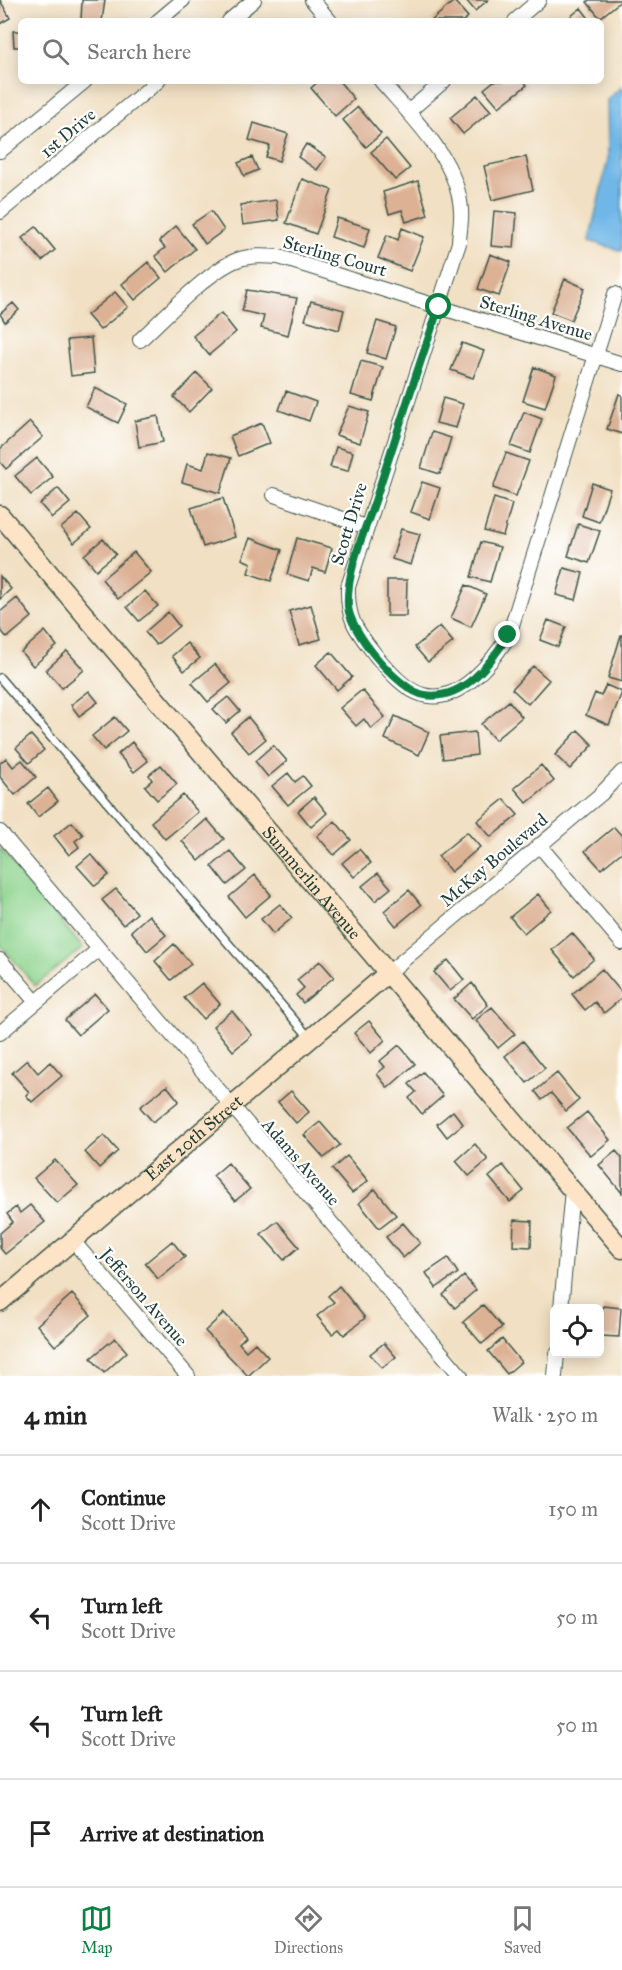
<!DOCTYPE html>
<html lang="en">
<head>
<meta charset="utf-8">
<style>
	body { margin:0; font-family:"IM FELL Great Primer",serif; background:#f2f2f2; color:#222 }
	.controls { position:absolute; right:18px; bottom:18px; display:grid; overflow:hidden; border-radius:9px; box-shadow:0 3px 15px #0003 }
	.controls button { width:54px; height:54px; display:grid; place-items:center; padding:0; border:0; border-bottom:2px solid #e0e0e0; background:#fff; color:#222; font:30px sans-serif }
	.stop { position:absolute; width:18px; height:18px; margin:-14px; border:4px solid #0b8043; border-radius:50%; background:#fff }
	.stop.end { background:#0b8043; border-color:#fff; box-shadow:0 2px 6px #0008 }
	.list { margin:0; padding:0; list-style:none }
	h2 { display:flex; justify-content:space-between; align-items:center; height:78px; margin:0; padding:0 24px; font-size:26px }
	h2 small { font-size:20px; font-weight:400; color:#767676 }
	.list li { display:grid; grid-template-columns:39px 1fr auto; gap:18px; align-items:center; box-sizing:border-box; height:108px; padding:0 24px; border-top:2px solid #e0e0e0 }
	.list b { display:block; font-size:22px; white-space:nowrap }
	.list p { margin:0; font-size:20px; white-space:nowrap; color:#767676 }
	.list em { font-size:20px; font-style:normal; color:#767676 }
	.icon { flex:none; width:33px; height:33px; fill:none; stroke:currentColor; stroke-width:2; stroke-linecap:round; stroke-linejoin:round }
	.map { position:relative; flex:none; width:622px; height:1376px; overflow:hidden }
	.search { position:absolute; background:#fff; box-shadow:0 3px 15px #0003; left:18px; right:18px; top:18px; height:66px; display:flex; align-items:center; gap:15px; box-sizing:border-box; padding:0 21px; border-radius:9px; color:#767676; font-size:22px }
	.sheet { height:510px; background:#fff }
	nav { display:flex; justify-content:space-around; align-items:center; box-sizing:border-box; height:84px; border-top:2px solid #e0e0e0; background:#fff; font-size:16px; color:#767676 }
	nav a { display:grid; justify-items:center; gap:3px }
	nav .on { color:#0b8043 }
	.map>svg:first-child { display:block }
	.green { fill:#8dd38d; stroke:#568860; stroke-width:1.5 }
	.water { fill:#6fb7e7; stroke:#477a8e; stroke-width:1.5 }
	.building { fill:#dcb194 }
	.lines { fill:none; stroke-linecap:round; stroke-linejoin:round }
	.lane-casing { stroke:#3e5549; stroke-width:10 }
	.street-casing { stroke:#3e5549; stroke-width:16 }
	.secondary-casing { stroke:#3e5549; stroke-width:21 }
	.lane { stroke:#fff; stroke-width:7 }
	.street { stroke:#fff; stroke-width:14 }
	.secondary { stroke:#fee4c6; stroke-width:18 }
	.route { stroke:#0b8043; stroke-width:8 }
	.labels { text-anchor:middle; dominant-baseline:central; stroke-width:4.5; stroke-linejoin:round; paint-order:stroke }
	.street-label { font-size:18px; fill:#1f3d34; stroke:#fff }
</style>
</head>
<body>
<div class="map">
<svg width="622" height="1376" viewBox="0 0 622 1376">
	<rect width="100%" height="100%" fill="#fff"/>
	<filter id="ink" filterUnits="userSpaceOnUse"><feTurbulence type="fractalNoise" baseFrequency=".0167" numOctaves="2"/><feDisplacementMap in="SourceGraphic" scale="12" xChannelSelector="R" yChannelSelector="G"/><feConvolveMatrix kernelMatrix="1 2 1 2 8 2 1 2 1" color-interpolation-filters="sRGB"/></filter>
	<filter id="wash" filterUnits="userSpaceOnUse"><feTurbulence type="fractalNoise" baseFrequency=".008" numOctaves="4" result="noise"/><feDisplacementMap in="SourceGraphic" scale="24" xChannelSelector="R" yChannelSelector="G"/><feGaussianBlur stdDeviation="1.35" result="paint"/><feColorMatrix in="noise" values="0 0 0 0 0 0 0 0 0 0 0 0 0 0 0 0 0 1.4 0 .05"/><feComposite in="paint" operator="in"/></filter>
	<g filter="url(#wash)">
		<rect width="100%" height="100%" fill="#f1e0c3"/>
		<path class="green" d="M0 848 83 948 35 986 0 944Z"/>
		<path class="water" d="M622 86V251L589 241 608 159 607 100Z"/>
		<g id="blocks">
			<path class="building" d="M0 0 10 18 0 24Z
				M82 0H105L102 21H81Z
				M466 0H488L475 11Z
				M589 0H622L600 18 587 2Z
				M454 1 468 17 463 21H431Z
				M581 8 591 21H565Z
				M13 31H21V47H14Z
				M319 81H339L354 99 335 116 311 88Z
				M494 81H524L527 85 499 107 484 89Z
				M477 95 491 111 463 134 450 118Z
				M358 107 381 134 366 147 343 120Z
				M254 123 288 134 279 161 266 157 270 146 249 140Z
				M386 139 410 168 395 180 371 152Z
				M306 144 326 157 317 170 298 157Z
				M252 157 258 170 244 176 238 163Z
				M526 157 533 190 492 200 484 166Z
				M302 179 332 190 316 234 286 223Z
				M418 181 428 215 406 222 402 210 389 214 383 192Z
				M276 200 279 220 243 225 240 205Z
				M211 211 224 230 205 244 192 224Z
				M494 211 517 213 514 248 491 246Z
				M337 218 370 228 364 248 331 237Z
				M176 226 195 249 168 272 155 256 165 248 159 241Z
				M36 227 55 250 42 261 22 238Z
				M402 228 424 237 410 271 378 258 387 235 398 240Z
				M490 254 511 262 499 296 478 289Z
				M148 262 161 278 135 300 122 284Z
				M565 279 585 288 571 320 551 312Z
				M247 290 297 298 288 335 261 328 264 316 242 311Z
				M115 292 128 307 100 330 87 315Z
				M311 301 344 310 339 330 305 320Z
				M13 303 19 310 5 322 0 314Z
				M221 313 236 332 209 355 193 336Z
				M377 321 396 327 386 359 367 353Z
				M91 338 94 373 71 376 67 340Z
				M462 343 484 351 473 378 451 370Z
				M361 361 383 367 373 401 351 395Z
				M534 367 556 375 545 408 523 401Z
				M197 373 212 388 189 412 174 397Z
				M95 388 127 404 118 423 86 407Z
				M286 391 316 402 309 421 279 410Z
				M619 394 622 395V434L607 429Z
				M443 398 463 404 456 428 436 423Z
				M349 406 369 412 360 443 336 435Z
				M524 412 542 419 530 453 511 446Z
				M158 416 163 442 139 447 135 421Z
				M30 422 43 437 6 469 0 462V449Z
				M262 423 270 443 238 456 230 436Z
				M432 432 451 438 440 474 421 468Z
				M336 447 353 452 348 471 330 467Z
				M208 452 231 458 220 493 182 482 187 464 203 469Z
				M506 453 529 461 516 496 493 488Z
				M37 458 53 477 31 495 15 476Z
				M422 482 440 488 430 519 411 512Z
				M592 483 610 489 599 522 582 516Z
				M58 488 70 503 52 518 40 504Z
				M223 498 235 537 203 547 191 508Z
				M494 498 512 504 503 536 484 531Z
				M78 514 91 529 74 543 61 528Z
				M578 524 600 531 589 563 568 556Z
				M401 529 420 534 411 565 392 559Z
				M250 538 282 550 271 581 248 573 251 563 242 559Z
				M297 538 332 548 325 572 313 568 309 581 287 574Z
				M103 539 116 554 96 570 84 555Z
				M481 542 500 547 490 582 471 577Z
				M134 552 151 572 118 599 102 579Z
				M564 568 583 573 576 600 556 595Z
				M0 576 11 589 0 599Z
				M387 580H407L406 616H387Z
				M466 585 486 594 471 627 451 618Z
				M145 591 158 606 139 621 127 607Z
				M17 598 32 617 7 638 0 629V612Z
				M311 605 321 639 299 645 289 611Z
				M168 612 179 626 156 645 145 632Z
				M548 620 566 627 558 647 540 640Z
				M440 626 453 642 428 662 415 647Z
				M45 631 57 646 33 666 21 652Z
				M621 635H622V682L608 678Z
				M187 643 200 658 184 671 172 656Z
				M67 651 84 670 62 688 46 670Z
				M331 652 352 677 337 690 316 665Z
				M215 664 231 683 208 702 192 683Z
				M533 666 549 680 528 704 512 689Z
				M606 685 622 692 609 725 586 715 595 693 601 696Z
				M362 690 385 717 371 729 364 719 356 726 340 708Z
				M89 691 98 702 79 716 71 705Z
				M228 697 240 711 226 723 213 709Z
				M509 701 522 717 495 740 481 724Z
				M395 716 429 732 419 755 385 739Z
				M115 717 127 731 104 750 92 736Z
				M248 717 266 739 249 753 231 732Z
				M578 730 593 745 570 769 555 755Z
				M475 732 477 755 443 759 440 736Z
				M31 735 44 750 29 763 16 748Z
				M132 742 148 761 134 772 118 754Z
				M273 745 287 761 268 777 255 761Z
				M6 758 13 767 22 760 36 777 15 795 0 777V763Z
				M161 765 177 784 157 800 145 786 152 780 149 775Z
				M541 765 554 781 527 803 514 788Z
				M288 773 295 782 303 776 311 786 288 805 272 786Z
				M48 788 58 801 38 817 28 804Z
				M183 795 198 812 165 839 151 822Z
				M314 797 327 813 311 827 298 811Z
				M504 799 518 815 491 837 477 821Z
				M207 819 224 839 199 861 182 841Z
				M335 821 351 840 334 855 317 836Z
				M72 822 83 835 75 841 79 847 69 855 54 836Z
				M614 827 622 836V852L601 869 585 851Z
				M467 832 480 847 451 872 438 856Z
				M359 849 371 863 354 877 342 863Z
				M230 851 246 870 227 885 212 866Z
				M91 854 109 875 95 886 77 866Z
				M378 873 391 888 375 901 362 886Z
				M255 875 271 895 245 917 229 897Z
				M116 889 137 913 123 925 102 900Z
				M409 890 421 905 396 926 384 911Z
				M538 894 551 910 524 933 510 917Z
				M280 904 292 918 273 934 261 919Z
				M149 915 166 935 147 951 131 931Z
				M572 933 594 959 574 976 552 950Z
				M174 944 191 964 171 980 155 961Z
				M448 960 464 980 450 991 434 972Z
				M320 961 334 977 303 1003 296 995 304 988 297 980Z
				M602 969 622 993V998L604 1013 595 1002 585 1010 572 994Z
				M202 983 220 1004 203 1019 184 998Z
				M472 983 488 1005 472 1019 454 999Z
				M95 994 108 1009 78 1035 65 1020Z
				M492 1007 515 1034 498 1048 476 1020Z
				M232 1011 252 1035 233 1051 213 1026Z
				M369 1021 385 1040 371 1053 354 1033Z
				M523 1041 545 1068 527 1083 505 1056Z
				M399 1045 415 1064 388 1088 377 1074 385 1067 380 1061Z
				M27 1060 38 1073 50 1062 62 1076 32 1102 26 1095 29 1092 12 1073Z
				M423 1072 443 1096 422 1114 409 1098 416 1092 409 1084Z
				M557 1073 579 1100 566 1111 551 1093 542 1100 535 1091Z
				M167 1086 179 1101 153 1122 140 1107Z
				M291 1091 309 1112 296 1123 278 1102Z
				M453 1111 463 1124 447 1137 437 1124Z
				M587 1112 610 1140 591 1156 567 1128Z
				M320 1122 340 1145 324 1158 304 1135Z
				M104 1135 118 1151 99 1168 85 1152Z
				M475 1144 488 1160 469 1176 456 1161Z
				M616 1151 622 1158V1193L599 1165Z
				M347 1156 368 1181 352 1193 332 1169Z
				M55 1160 78 1185 57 1203 34 1178Z
				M228 1163 250 1189 235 1201 213 1176Z
				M503 1165 524 1191 510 1202 489 1177Z
				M375 1189 396 1215 379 1228 359 1203Z
				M30 1205 45 1222 5 1254 0 1248V1233L13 1222 7 1214 16 1207 20 1213Z
				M514 1220 532 1221 531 1247 513 1246Z
				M277 1221 299 1247 284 1260 261 1234Z
				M403 1223 420 1243 403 1258 386 1237Z
				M172 1241 185 1257 158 1279 145 1263Z
				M448 1258 458 1273 436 1288 426 1273Z
				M464 1276 476 1290 455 1308 443 1295Z
				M339 1286 365 1318 344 1335 339 1329 332 1334 317 1316 334 1302 328 1296Z
				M72 1294 91 1315 55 1346 37 1325Z
				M483 1305 502 1327 482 1344 463 1322Z
				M603 1306 621 1308 619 1337 601 1336Z
				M224 1313 246 1336 239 1343 246 1351 255 1343 268 1357 248 1376 205 1331Z
				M115 1338 127 1352 104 1373 91 1358Z
				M502 1339 521 1362 507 1374 488 1351Z
				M384 1343 396 1357 382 1368 370 1354Z"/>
		</g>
	</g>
	<g filter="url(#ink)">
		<use href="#blocks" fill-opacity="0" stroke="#3e5549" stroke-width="1.5"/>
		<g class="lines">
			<g class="lane-casing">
				<path id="lane" d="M0 678 309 1037"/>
			</g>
			<g class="street-casing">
				<path id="street" d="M312 0 330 21
					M158 21 183 0
					M229 21 254 0
					M515 21 539 0
					M381 81C412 117 458 160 461 210 462 221 459 233 459 243L348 587C347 621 357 631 377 657 389 671 405 690 423 695 459 705 493 661 509 635L615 294
					M408 112 444 81
					M0 151 85 81
					M0 212 158 81
					M140 340C164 318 208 271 237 260 251 255 266 256 279 257L622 364
					M274 495 366 527
					M0 832 461 1376
					M539 845 622 943
					M0 960 36 1002
					M388 973 601 794 622 772
					M0 1033 99 949
					M73 1241 188 1376
					M561 1308 572 1190
					M555 1376 557 1354"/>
			</g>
			<g class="secondary-casing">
				<g id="secondary">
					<path id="s1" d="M0 515 622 1249"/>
					<path id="s2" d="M0 1302 388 973"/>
				</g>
			</g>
			<use href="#lane" class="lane"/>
			<use href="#street" class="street"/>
			<use href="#secondary" class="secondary"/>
		</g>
	</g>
	<g class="lines" filter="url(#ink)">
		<path class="route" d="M439 307C417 371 396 436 375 501 364 533 346 572 348 606 349 631 400 692 425 695 463 701 491 663 508 635"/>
	</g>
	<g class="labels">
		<g class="street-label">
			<text transform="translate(68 133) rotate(-40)">1st Drive</text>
			<text transform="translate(335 256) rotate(16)">Sterling Court</text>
			<text transform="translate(536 318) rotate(17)">Sterling Avenue</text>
			<text transform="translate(349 524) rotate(-73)">Scott Drive</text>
			<text transform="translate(494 860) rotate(-40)">McKay Boulevard</text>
			<text stroke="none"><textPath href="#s1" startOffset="482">Summerlin Avenue</textPath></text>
			<text stroke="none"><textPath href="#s2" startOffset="254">East 20th Street</textPath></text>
			<text transform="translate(301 1162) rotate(49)">Adams Avenue</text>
			<text transform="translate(144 1297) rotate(49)">Jefferson Avenue</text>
		</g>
	</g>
</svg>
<div class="controls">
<button><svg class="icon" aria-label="locate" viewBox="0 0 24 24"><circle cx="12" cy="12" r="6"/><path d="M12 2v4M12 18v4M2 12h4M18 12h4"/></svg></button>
</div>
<div class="stop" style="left:439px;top:307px"></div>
<div class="stop end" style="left:508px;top:635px"></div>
<div class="search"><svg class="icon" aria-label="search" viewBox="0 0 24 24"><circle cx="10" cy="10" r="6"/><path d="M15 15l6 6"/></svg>Search here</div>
</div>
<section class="sheet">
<h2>4 min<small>Walk · 250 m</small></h2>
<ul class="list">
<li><svg class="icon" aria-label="ahead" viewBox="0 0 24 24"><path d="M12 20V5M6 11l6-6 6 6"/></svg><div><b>Continue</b><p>Scott Drive</p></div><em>150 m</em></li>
<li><svg class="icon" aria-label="left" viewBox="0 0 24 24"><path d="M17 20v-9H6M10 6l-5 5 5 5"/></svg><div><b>Turn left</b><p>Scott Drive</p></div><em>50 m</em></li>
<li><svg class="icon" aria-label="left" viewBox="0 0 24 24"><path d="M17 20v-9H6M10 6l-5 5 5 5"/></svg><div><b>Turn left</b><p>Scott Drive</p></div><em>50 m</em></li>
<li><svg class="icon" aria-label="arrive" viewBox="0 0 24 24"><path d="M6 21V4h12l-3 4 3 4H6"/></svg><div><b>Arrive at destination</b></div></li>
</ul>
</section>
<nav>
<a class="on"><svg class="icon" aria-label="map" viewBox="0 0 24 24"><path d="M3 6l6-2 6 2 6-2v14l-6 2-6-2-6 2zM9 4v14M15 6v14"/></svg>Map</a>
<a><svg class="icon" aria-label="directions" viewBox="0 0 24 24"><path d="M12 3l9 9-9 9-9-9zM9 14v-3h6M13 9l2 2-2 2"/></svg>Directions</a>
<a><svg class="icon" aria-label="saved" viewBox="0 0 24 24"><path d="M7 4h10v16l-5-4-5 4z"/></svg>Saved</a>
</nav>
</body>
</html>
